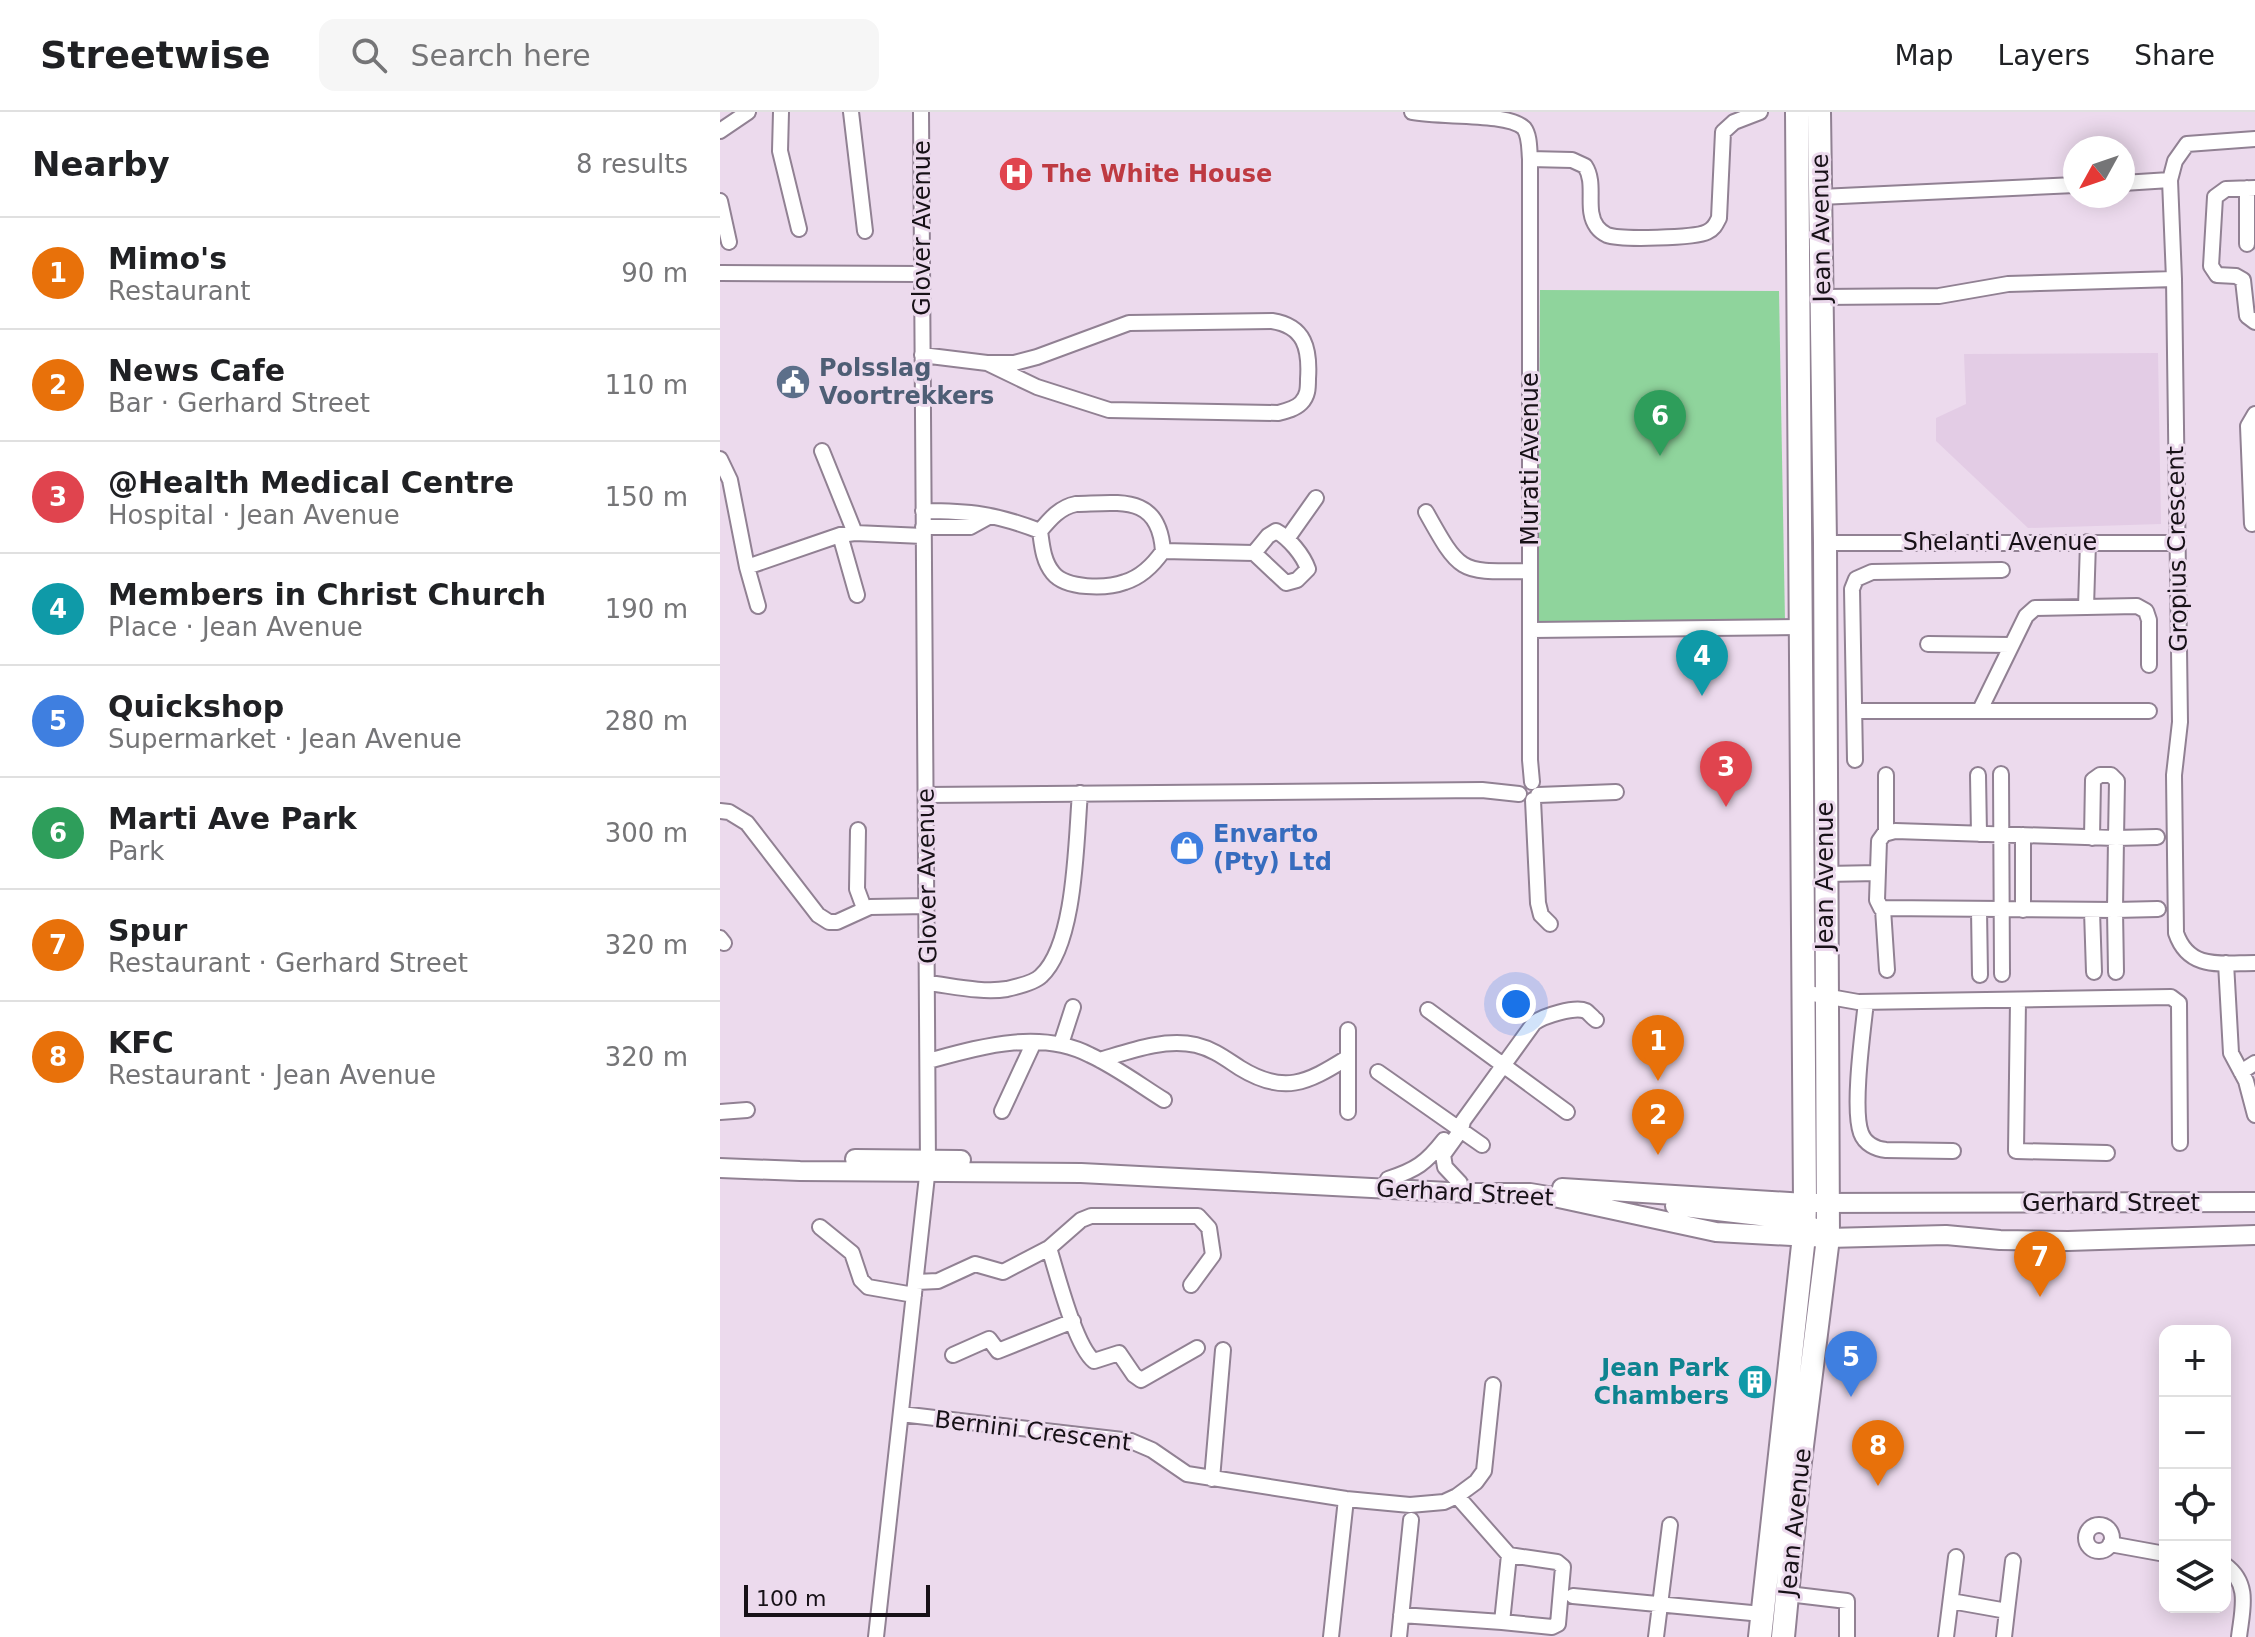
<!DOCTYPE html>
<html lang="en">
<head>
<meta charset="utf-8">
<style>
	body { margin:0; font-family:"DejaVu Sans",sans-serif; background:#f6f6f6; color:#202124 }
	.controls { position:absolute; right:24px; bottom:24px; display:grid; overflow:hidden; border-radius:16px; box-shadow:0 4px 20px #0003 }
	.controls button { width:72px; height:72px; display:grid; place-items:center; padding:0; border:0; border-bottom:2px solid #e0e0e0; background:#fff; color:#202124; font:40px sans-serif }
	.compass { position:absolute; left:1343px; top:24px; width:72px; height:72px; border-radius:50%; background:#fff; box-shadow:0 4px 20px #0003; rotate:230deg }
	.scale { position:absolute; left:24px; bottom:20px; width:186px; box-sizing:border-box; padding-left:8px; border:4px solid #171117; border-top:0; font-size:22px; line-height:28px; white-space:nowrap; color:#171117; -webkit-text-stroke:6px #ecdaed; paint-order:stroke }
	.you { position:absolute; left:796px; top:892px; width:28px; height:28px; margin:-20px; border:6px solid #fff; border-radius:50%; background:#1a73e8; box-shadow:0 0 0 12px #1a73e833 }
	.badge { display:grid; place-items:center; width:52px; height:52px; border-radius:50%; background:#ea580c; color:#fff; font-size:26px; font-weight:700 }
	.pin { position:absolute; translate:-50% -66px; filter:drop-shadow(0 2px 4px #0008) }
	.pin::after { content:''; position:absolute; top:42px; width:28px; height:24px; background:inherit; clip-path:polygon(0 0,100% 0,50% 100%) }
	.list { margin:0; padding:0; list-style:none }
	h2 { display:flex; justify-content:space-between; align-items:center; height:104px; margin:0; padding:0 32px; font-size:34px }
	h2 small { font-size:26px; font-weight:400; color:#757577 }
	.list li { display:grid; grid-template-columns:52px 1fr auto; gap:24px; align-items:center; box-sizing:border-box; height:112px; padding:0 32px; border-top:2px solid #e0e0e0 }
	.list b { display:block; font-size:30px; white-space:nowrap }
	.list p { margin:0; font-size:26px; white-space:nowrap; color:#757577 }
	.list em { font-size:26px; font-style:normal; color:#757577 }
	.icon { flex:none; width:44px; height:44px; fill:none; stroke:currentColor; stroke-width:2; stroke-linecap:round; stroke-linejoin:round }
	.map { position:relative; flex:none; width:1535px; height:1525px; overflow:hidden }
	header { display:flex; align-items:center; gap:48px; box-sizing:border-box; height:112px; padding:0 40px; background:#fff; border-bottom:2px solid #e0e0e0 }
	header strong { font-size:38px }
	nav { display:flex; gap:44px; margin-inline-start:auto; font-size:28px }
	.search { width:560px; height:72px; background:#f6f6f6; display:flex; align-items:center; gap:20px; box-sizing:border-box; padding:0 28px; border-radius:16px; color:#757577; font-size:30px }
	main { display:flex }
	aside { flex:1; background:#fff }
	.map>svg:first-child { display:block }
	.built { fill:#e3cce5 }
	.green { fill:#8fd49c }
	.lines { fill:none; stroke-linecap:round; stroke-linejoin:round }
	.minor-casing { stroke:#918193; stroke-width:18 }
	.tertiary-casing { stroke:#918193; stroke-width:22 }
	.secondary-casing { stroke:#918193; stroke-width:26 }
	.minor { stroke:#fff; stroke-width:14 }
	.tertiary { stroke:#fff; stroke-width:18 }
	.secondary { stroke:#fff; stroke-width:22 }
	.labels { text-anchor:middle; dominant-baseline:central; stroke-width:6; stroke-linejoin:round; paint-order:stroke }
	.health-label { font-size:24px; font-weight:bold; fill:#be3a42; stroke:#ecdaed; text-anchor:start }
	.street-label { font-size:24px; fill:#171117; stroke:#ecdaed }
	.service-label { font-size:24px; font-weight:bold; fill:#4e5e75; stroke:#ecdaed; text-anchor:start }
	.shop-label { font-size:24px; font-weight:bold; fill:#366cbe; stroke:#ecdaed; text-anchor:start }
	.culture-label { font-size:24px; font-weight:bold; fill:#0d838f; stroke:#ecdaed; text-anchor:end }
</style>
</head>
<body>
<header>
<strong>Streetwise</strong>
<div class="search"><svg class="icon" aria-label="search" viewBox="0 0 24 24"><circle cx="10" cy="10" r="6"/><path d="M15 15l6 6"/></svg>Search here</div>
<nav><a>Map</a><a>Layers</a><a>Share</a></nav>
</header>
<main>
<aside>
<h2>Nearby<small>8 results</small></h2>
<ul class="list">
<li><span class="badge" style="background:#e8710a">1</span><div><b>Mimo's</b><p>Restaurant</p></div><em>90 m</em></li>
<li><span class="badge" style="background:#e8710a">2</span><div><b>News Cafe</b><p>Bar · Gerhard Street</p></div><em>110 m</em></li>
<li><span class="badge" style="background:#e0444e">3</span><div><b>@Health Medical Centre</b><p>Hospital · Jean Avenue</p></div><em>150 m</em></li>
<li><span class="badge" style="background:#0f9aa8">4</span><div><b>Members in Christ Church</b><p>Place · Jean Avenue</p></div><em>190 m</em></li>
<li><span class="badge" style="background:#3f7fe0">5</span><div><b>Quickshop</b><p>Supermarket · Jean Avenue</p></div><em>280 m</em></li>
<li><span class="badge" style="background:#2e9e5b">6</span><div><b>Marti Ave Park</b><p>Park</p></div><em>300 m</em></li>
<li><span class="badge" style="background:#e8710a">7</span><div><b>Spur</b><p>Restaurant · Gerhard Street</p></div><em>320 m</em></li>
<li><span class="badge" style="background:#e8710a">8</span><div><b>KFC</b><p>Restaurant · Jean Avenue</p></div><em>320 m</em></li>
</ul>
</aside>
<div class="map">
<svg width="1535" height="1525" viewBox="0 0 1535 1525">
	<rect width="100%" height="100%" fill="#ecdaed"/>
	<path class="built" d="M1438 241 1441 412 1308 416 1216 329V306L1246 292 1244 242Z"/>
	<path class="green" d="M820 178 1059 179 1065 509 818 513Z"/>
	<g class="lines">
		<g class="minor-casing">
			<path id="minor" d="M61 0 60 39 79 117
				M131 0 145 119
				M692 0C720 6 787 0 804 16 810 24 809 37 810 47V648L812 670
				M0 19 28 0
				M1535 27 1467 32 1455 49 1450 68 1454 167 1460 610 1454 663 1456 821C1469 859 1502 851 1535 851
				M810 47 852 48 865 54C877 72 864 98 877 115 880 119 883 121 887 123 900 128 975 126 987 120 994 117 996 112 999 106L1003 20 1014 10 1040 0
				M1403 71 1450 68
				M1527 76V132
				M1535 76 1506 77 1495 85 1491 154 1497 163 1516 164 1523 168 1527 204 1535 210
				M1100 85 1355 73
				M0 89 9 130
				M0 161 202 162
				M1102 185 1219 184 1288 172 1454 167
				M202 243 267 251H294L317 245 409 211 552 209C585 214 590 237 588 267 588 276 588 284 581 291 575 297 566 299 558 301L389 298 317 275 267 251
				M102 339 135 421
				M0 347 10 368 27 455 38 494
				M356 392C400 391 439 382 443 439 434 452 421 465 405 470 386 477 346 477 333 461 323 449 322 433 320 419 330 407 340 395 356 392Z
				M203 399C250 399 276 402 320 419
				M706 400C741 463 740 460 810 459
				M1532 412 1528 314 1535 302
				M203 415H250L270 404
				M120 423 137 483
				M567 427 596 386
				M1105 431H1456
				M443 439 534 441 566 471 577 468 588 457C583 443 569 426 556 419L548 424 534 441
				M27 455 120 423 135 421 203 424
				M1366 495 1368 430
				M812 518 1081 515
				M1208 532 1290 533
				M1260 598 1306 504 1315 496 1417 494 1426 499 1429 508V553
				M1135 599H1429
				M1135 648 1132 477 1136 467 1152 460 1282 458
				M1281 662 1282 862
				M1166 663V720
				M1258 663 1259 722
				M206 683 762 678 799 682
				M818 683 896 680
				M813 688 818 791 821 803 830 812
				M0 699 9 700 27 711 98 803 109 810H117L150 795 207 794
				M138 718 137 777 144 796
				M1175 719 1396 726 1395 798 1161 796 1157 788 1159 729 1164 722Z
				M1372 726 1373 668 1380 663H1391L1397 669 1396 726 1437 725
				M1106 762 1158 761
				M1163 797 1167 858
				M1259 798 1260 863
				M1303 798V723
				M1372 799 1374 860
				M0 826 4 831
				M1506 851 1511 941 1526 969 1535 1003
				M1396 860 1395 798 1438 797
				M208 871C233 874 262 881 287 877 296 875 315 870 321 864 356 832 356 727 360 681
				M1082 880 1138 890 1451 885 1459 891 1460 1031
				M1298 889 1296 1039 1387 1041
				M1146 890C1143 918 1132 997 1141 1021 1145 1032 1156 1037 1166 1038L1233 1039
				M708 898 847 1000
				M628 918V1000
				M341 932 353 895
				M380 948C410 939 444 926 476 933 493 937 506 947 520 956 564 983 587 971 627 946
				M208 949C260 935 319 917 370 943 396 955 420 973 444 988
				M658 960 762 1033
				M1521 960 1535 951
				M282 999 314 930
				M0 1000 27 998
				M668 1067C696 1058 706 1051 724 1028
				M740 1071 725 1055 723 1043 741 1018 743 1009 814 911C823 904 855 894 866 899 868 900 874 907 876 908
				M100 1115 132 1141 141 1168 148 1175 194 1183
				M329 1136 361 1108 371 1104H478L489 1116 493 1143 471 1173
				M196 1170 218 1169 255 1152 283 1160 329 1136C337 1161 355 1234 374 1249L399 1241 414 1263 421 1268 477 1236
				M233 1243 269 1227 278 1239 353 1209
				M181 1302 411 1329 432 1338 467 1362 626 1387 690 1393 724 1390 737 1384 756 1370 764 1359 773 1273
				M492 1367 503 1238
				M737 1384 789 1443 837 1450 843 1455 838 1512 832 1515 782 1510
				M1366 1426a13 13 0 1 1 26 0a13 13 0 1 1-26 0Z
				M1390 1432 1445 1442
				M1505 1453C1531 1472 1522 1498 1519 1525
				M1068 1482 1127 1489V1525
				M853 1484 1042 1502
				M1231 1489 1287 1499 1284 1525
				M1287 1499 1293 1449
				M681 1503 782 1510 789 1443
				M156 1525 208 1055 201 0
				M611 1525 626 1387
				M679 1525 691 1408
				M936 1525 950 1413
				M1226 1525 1236 1445"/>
		</g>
		<g class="tertiary-casing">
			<path id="tertiary" d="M135 1047 241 1048
				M0 1056 80 1059 361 1061 748 1081H810L834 1085 996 1120 1108 1126 1226 1123 1280 1128 1348 1129 1535 1123
				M842 1076 1085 1091 1535 1090
				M955 1094 1074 1108 1095 1116"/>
		</g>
		<g class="secondary-casing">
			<path id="secondary" d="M1040 1525 1084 1124 1085 1091 1077 0
				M1063 1525 1079 1358 1108 1126 1105 431 1099 0"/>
		</g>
		<use href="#minor" class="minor"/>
		<use href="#tertiary" class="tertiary"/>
		<use href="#secondary" class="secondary"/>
	</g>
	<defs>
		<g id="hospital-disc" transform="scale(1.8)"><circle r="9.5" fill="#e0444e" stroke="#ecdaed"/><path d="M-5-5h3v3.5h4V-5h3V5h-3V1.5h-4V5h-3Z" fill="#fff"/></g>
		<g id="civic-disc" transform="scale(1.8)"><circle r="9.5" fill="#5c6f8a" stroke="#ecdaed"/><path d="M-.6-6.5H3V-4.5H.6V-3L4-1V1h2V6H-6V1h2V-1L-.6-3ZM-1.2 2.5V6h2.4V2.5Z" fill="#fff"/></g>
		<g id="shop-disc" transform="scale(1.8)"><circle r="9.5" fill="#3f7fe0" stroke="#ecdaed"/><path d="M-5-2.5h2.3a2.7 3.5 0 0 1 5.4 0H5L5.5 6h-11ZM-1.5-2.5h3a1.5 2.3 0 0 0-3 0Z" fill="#fff"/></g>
		<g id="building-disc" transform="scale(1.8)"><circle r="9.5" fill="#0f9aa8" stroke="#ecdaed"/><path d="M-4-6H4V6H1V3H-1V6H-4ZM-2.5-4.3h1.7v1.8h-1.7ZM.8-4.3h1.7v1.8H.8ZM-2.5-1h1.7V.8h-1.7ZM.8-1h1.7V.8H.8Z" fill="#fff"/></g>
	</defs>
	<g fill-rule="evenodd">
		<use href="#hospital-disc" x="296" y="62"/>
		<use href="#civic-disc" x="73" y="270"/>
		<use href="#shop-disc" x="467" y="736"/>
		<use href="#building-disc" x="1035" y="1270"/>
	</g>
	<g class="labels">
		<g class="health-label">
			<text x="322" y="62">The White House</text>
		</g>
		<g class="street-label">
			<text transform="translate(202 116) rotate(-90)">Glover Avenue</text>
			<text transform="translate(1101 116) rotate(-91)">Jean Avenue</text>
			<text transform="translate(810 347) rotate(-90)">Murati Avenue</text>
			<text x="1280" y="430">Shelanti Avenue</text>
			<text transform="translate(1457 437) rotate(-91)">Gropius Crescent</text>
			<text transform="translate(207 764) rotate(-91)">Glover Avenue</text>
			<text transform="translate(1105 764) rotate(-90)">Jean Avenue</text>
			<text transform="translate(745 1081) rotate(3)">Gerhard Street</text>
			<text x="1391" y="1091">Gerhard Street</text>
			<text transform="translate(313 1319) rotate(7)">Bernini Crescent</text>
			<text transform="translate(1075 1410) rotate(-84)">Jean Avenue</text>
		</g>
		<g class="service-label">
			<text x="99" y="256">Polsslag<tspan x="99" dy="28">Voortrekkers</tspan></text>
		</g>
		<g class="shop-label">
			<text x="493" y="722">Envarto<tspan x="493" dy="28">(Pty) Ltd</tspan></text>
		</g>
		<g class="culture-label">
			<text x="1009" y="1256">Jean Park<tspan x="1009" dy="28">Chambers</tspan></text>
		</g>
	</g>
</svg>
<div class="controls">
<button>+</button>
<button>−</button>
<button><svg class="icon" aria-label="locate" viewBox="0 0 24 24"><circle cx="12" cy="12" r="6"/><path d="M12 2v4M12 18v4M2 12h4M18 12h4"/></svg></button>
<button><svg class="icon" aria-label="layers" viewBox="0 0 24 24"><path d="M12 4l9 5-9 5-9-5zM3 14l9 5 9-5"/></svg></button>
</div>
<svg class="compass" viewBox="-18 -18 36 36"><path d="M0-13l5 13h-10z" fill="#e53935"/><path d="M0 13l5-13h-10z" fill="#757577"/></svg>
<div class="scale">100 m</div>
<div class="you"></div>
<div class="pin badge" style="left:938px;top:969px;background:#e8710a">1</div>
<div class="pin badge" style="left:938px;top:1043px;background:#e8710a">2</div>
<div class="pin badge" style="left:1006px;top:695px;background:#e0444e">3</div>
<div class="pin badge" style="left:982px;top:584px;background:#0f9aa8">4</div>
<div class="pin badge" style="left:1131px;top:1285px;background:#3f7fe0">5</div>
<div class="pin badge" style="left:940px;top:344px;background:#2e9e5b">6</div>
<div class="pin badge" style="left:1320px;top:1185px;background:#e8710a">7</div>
<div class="pin badge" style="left:1158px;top:1374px;background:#e8710a">8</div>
</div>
</main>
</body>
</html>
